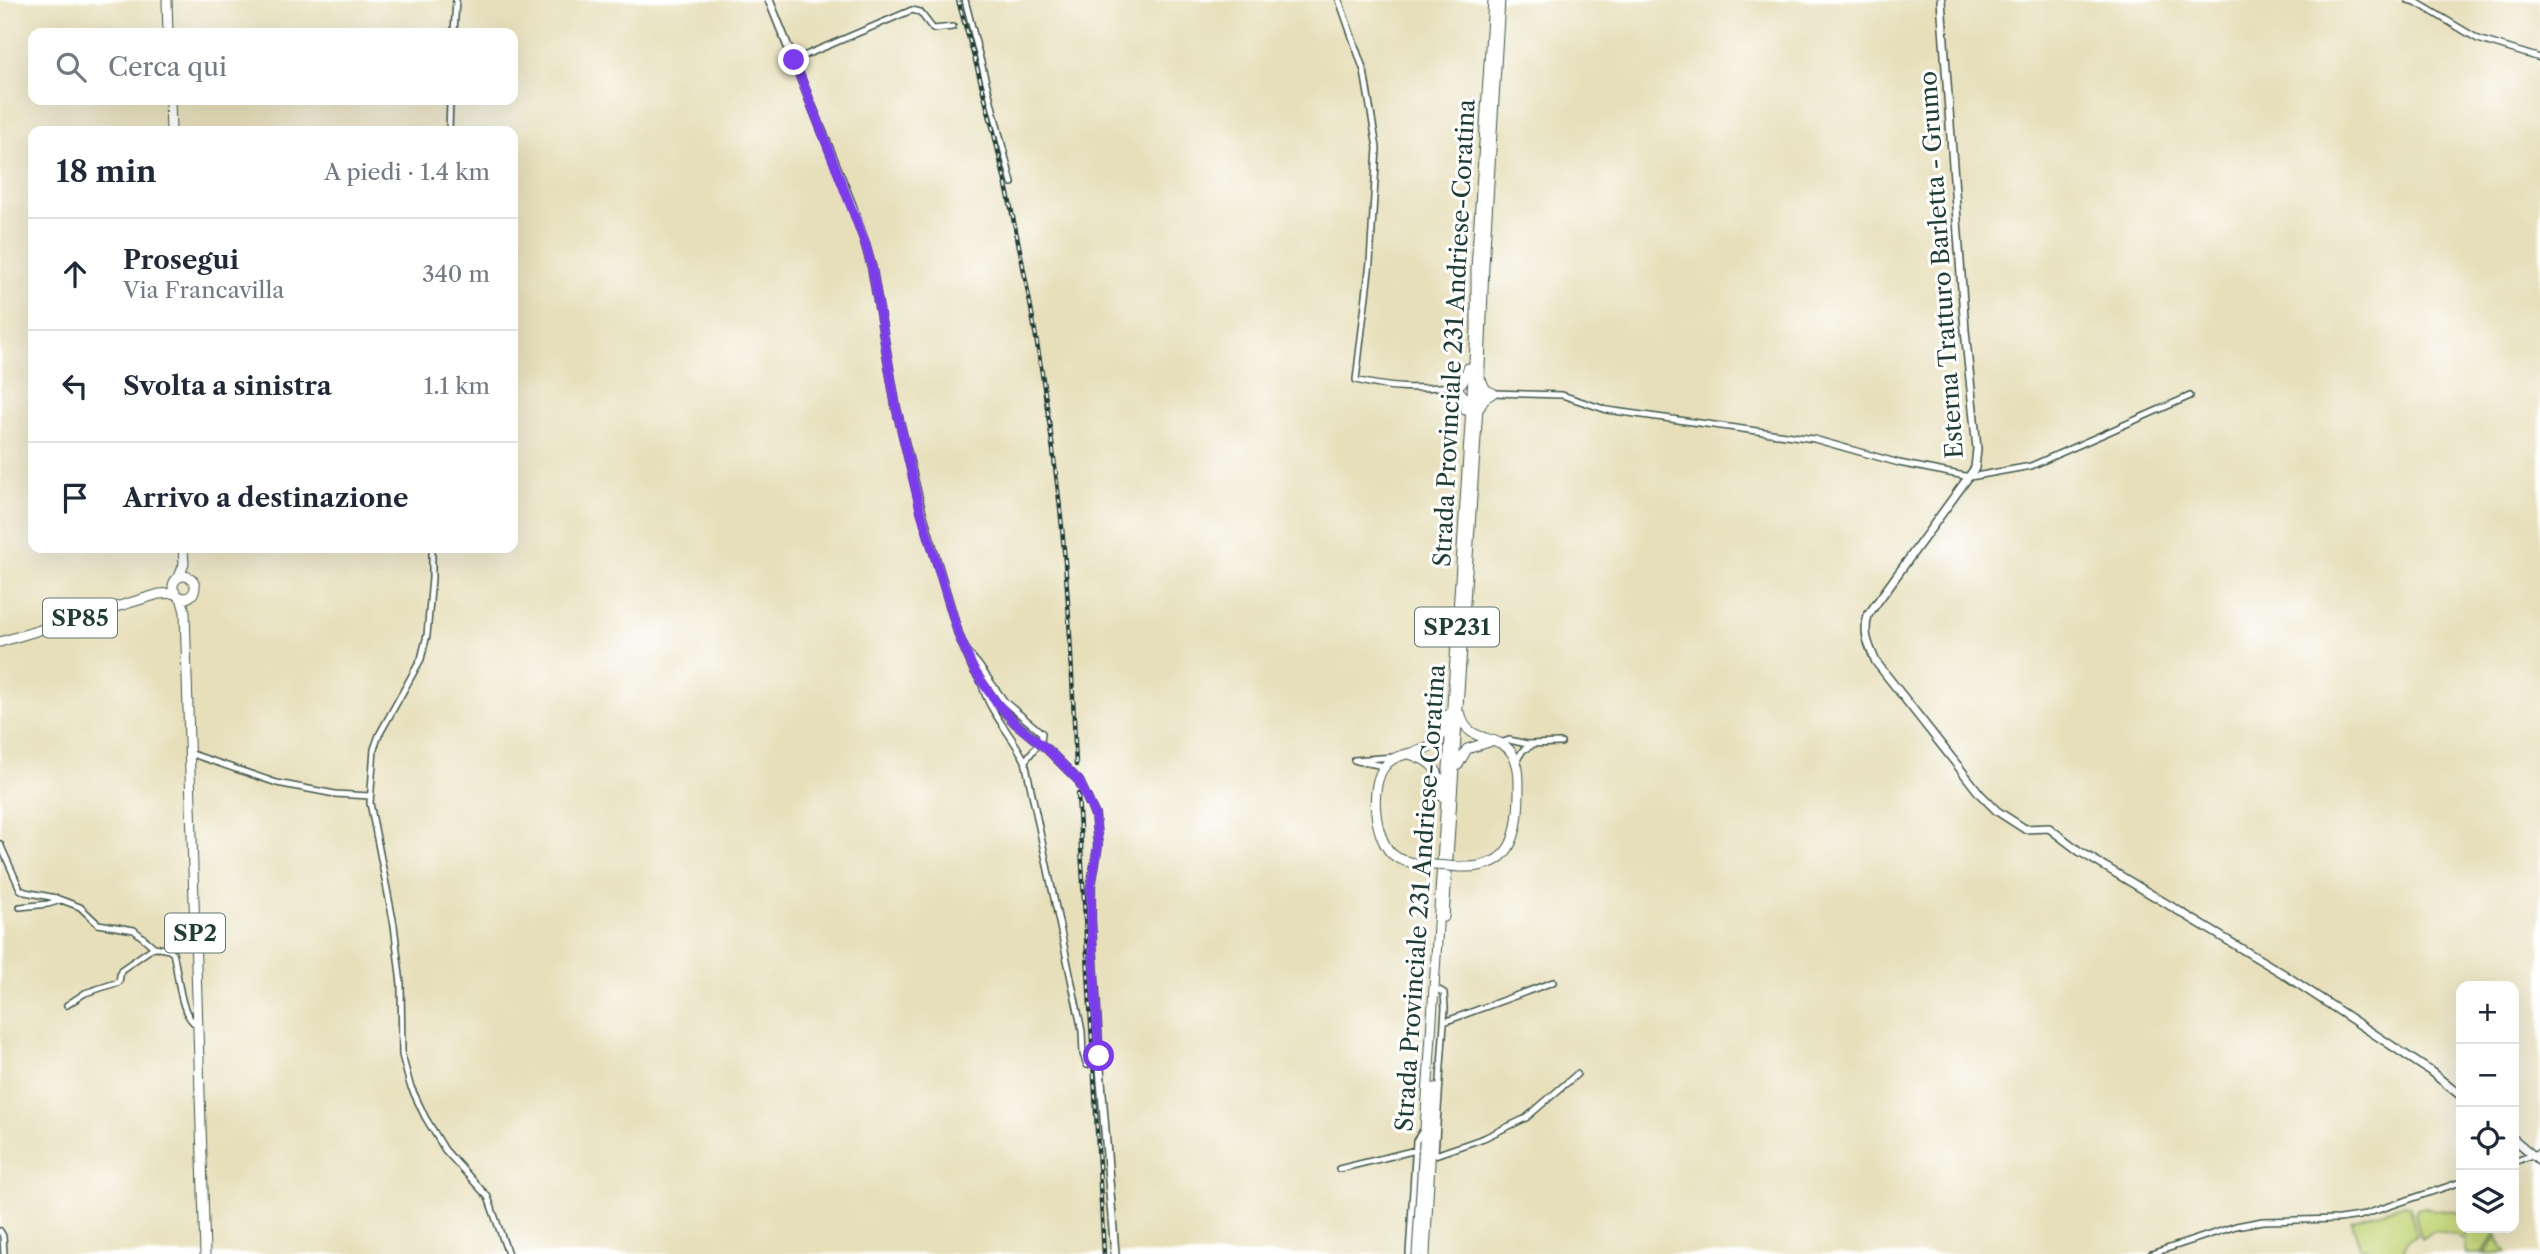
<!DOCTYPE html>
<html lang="it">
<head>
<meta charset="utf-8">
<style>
	body { margin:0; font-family:"Libre Caslon Text",serif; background:#f6f6f7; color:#1f2937 }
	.controls { position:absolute; right:21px; bottom:21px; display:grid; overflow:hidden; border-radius:14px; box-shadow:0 7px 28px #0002 }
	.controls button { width:63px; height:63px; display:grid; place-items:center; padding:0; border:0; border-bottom:2px solid #e0e1e3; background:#fff; color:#1f2937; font:35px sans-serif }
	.stop { position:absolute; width:21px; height:21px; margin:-16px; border:5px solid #7c3aed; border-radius:50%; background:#fff }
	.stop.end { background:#7c3aed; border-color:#fff; box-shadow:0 2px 7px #0008 }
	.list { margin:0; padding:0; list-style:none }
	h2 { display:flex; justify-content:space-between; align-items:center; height:91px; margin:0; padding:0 28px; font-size:30px }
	h2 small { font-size:23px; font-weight:400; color:#747a83 }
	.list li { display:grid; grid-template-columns:46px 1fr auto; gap:21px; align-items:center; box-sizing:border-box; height:112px; padding:0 28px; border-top:2px solid #e0e1e3 }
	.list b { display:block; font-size:26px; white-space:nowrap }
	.list p { margin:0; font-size:23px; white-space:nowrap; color:#747a83 }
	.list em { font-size:23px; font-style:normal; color:#747a83 }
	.icon { flex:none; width:38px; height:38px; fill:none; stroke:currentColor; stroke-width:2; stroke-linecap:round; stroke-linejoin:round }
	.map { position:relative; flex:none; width:2540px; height:1254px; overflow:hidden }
	.search { position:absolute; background:#fff; box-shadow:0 7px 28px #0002; left:28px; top:28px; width:490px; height:77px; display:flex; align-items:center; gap:18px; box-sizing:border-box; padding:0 24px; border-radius:14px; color:#747a83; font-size:26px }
	.panel { position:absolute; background:#fff; box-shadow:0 7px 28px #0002; left:28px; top:126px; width:490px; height:427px; border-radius:14px }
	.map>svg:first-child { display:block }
	.green { fill:#c3d477; stroke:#718856; stroke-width:2 }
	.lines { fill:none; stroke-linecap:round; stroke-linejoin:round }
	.minor-casing { stroke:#3d5548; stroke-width:8 }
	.tertiary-casing { stroke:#3d5548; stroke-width:10 }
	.primary-casing { stroke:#3d5548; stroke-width:11 }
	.trunk-casing { stroke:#3d5548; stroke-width:11 }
	.minor { stroke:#fff; stroke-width:5 }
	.tertiary { stroke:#fff; stroke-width:7 }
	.primary { stroke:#fff; stroke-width:9 }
	.trunk { stroke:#fff; stroke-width:9 }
	.rail-casing { stroke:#1f3d34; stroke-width:4.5 }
	.rail { stroke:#fff; stroke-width:2; stroke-dasharray:5; stroke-linecap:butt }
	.trunk-bridge-casing { stroke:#3d5548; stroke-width:11; stroke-linecap:butt }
	.trunk-bridge { stroke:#fff; stroke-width:9 }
	.route { stroke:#7c3aed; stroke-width:9 }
	.labels { text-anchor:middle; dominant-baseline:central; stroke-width:6; stroke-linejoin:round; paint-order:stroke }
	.shield { fill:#fff; stroke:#627771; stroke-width:2 }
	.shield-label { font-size:23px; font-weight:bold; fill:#1f3d34 }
	.street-label { font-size:24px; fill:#1f3d34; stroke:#fff }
</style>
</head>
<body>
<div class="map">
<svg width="2540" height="1254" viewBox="0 0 2540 1254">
	<rect width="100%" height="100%" fill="#fff"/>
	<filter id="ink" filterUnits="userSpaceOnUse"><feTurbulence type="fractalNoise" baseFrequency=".0143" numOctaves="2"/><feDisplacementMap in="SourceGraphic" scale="14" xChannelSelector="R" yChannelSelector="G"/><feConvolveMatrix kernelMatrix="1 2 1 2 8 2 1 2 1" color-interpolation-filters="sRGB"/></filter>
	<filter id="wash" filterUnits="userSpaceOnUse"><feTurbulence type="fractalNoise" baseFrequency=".00686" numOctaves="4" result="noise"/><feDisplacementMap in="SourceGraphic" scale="28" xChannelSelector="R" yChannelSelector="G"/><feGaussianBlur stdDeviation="1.57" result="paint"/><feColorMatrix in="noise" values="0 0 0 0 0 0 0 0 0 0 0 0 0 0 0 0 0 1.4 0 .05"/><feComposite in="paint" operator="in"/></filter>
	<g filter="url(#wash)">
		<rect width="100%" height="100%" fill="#e7dfba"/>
		<path class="green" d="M2405 1204 2410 1207 2416 1236 2408 1239 2402 1254H2385L2360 1247 2352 1221Z
			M2423 1208 2461 1213V1228L2466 1229 2462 1240 2457 1235 2435 1230 2422 1239 2419 1232 2415 1212 2417 1209Z
			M2469 1228H2492L2496 1233 2482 1254H2467L2465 1241Z
			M2497 1236 2506 1252 2485 1254Z"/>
	</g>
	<g filter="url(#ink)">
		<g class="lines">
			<g class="minor-casing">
				<path id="minor" d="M965 0 1012 183
					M1339 0 1364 71 1377 148 1370 262 1356 380C1389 389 1420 389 1455 386
					M2408 0 2416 2 2478 39 2540 58
					M454 33 456 0
					M794 60 912 10 920 12 933 29 953 27
					M449 131 450 100
					M1493 393 1562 395 1607 410 1814 439 1899 463 1970 477 2031 466 2190 396
					M432 548V578L427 635 421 659 379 735 374 749 370 803 394 925 401 984 402 1055 410 1085 425 1117 445 1150 488 1197 508 1254
					M968 653 978 664 1005 702 1042 733 1041 742
					M982 685C990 714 1012 734 1025 761L1082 1031 1083 1054 1087 1065
					M1500 743 1509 740 1527 744 1561 743
					M189 753 277 783 335 794 370 796
					M1354 760 1394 757
					M1517 760 1523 750 1531 746
					M1025 761 1035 748
					M1357 761 1384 766
					M0 844 20 889 25 892 56 898 80 907 98 924 134 930 154 947 169 950 173 953C179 974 179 1015 197 1025
					M20 907 48 904 61 900
					M67 1005 85 993 119 982 121 970 154 947
					M1444 1022 1553 982
					M1435 1153 1445 1008 1444 993 1439 990
					M1435 1155 1484 1138 1526 1118 1577 1074
					M2514 1162 2540 1152
					M1339 1169 1416 1150
					M0 1231 3 1236 4 1254
					M1409 1254 1416 1141 1423 1130
					M2151 1254 2236 1226 2263 1221 2339 1219 2360 1216 2461 1182"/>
			</g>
			<g class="tertiary-casing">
				<path id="tertiary" d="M769 0 852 205 865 243 872 268 896 407 921 509 959 636 974 670 995 701 1015 723 1048 750 1079 781 1095 815 1098 846 1091 887V919L1099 1056 1115 1254
					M1941 0 1965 330 1977 449 1975 468 1868 615C1863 634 1868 644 1876 662L1980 794 1997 811 2025 829 2049 828 2079 851 2282 973 2430 1071 2461 1096
					M2514 1139 2540 1161"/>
			</g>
			<g class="primary-casing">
				<path id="primary" d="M167 0 168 33
					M170 100 171 131
					M173 587a11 11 0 1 1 22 0a11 11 0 1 1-22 0Z
					M179 577 184 564 183 548
					M181 597 185 612 205 1254
					M0 642 159 594 176 593"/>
			</g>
			<g class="trunk-casing">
				<path id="trunk" d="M1480 407 1484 399 1493 393 1486 390 1481 380
					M1465 410V398L1455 386 1463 382 1468 368
					M1461 715C1467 744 1497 733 1511 752 1520 764 1519 779 1519 794 1518 837 1512 869 1461 867
					M1409 754C1432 761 1442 770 1441 796
					M1458 765 1467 749 1489 742
					M1422 864C1411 863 1400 861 1392 854 1374 837 1369 785 1385 766 1399 748 1429 757 1441 736 1445 730 1445 722 1447 715
					M1444 917 1479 392 1484 265 1500 0
					M1417 1254 1476 330V269L1493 0
					M1425 1254 1434 1088"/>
			</g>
			<use href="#minor" class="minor"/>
			<use href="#tertiary" class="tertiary"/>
			<use href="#primary" class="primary"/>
			<use href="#trunk" class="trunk"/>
			<g class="rail-casing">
				<path id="rail" d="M958 0C1006 163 1040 331 1059 499 1069 587 1072 676 1076 765
					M1078 794 1104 1254"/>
			</g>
			<use href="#rail" class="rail"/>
			<g class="trunk-bridge-casing">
				<path id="trunk-bridge" d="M1422 864 1461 867"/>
			</g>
			<use href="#trunk-bridge" class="trunk-bridge"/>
		</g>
	</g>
	<g class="lines" filter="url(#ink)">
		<path class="route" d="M794 60 865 243 872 268 896 407 920 509 959 636 974 670 995 701 1015 723 1048 750 1079 781 1095 815 1098 846 1091 887V919L1099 1056"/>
	</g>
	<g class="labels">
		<g class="shield">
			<rect x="43" y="598.5" width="74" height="39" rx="5"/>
			<rect x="1415" y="607.5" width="84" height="39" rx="5"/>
			<rect x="165" y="913.5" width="60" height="39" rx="5"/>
		</g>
		<g class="shield-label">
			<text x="80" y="618">SP85</text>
			<text x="1457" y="627">SP231</text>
			<text x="195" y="933">SP2</text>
		</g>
		<g class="street-label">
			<text transform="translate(1941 265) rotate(-94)">Esterna Tratturo Barletta - Grumo</text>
			<text transform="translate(1454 333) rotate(-87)">Strada Provinciale 231 Andriese-Coratina</text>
			<text transform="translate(1420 898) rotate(-86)">Strada Provinciale 231 Andriese-Coratina</text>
		</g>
	</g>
</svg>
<div class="controls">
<button>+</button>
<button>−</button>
<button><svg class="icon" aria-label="locate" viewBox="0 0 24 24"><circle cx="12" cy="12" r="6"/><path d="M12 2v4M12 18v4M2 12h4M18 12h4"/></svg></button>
<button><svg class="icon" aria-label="layers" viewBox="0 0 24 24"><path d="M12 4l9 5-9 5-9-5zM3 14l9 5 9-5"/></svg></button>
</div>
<div class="stop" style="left:1099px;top:1056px"></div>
<div class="stop end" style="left:794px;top:60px"></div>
<div class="search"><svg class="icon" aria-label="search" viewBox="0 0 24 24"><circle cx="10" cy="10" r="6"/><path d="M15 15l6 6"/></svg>Cerca qui</div>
<section class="panel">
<h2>18 min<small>A piedi · 1.4 km</small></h2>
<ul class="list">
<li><svg class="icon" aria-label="ahead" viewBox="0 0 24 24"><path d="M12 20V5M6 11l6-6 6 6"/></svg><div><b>Prosegui</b><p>Via Francavilla</p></div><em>340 m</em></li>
<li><svg class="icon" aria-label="left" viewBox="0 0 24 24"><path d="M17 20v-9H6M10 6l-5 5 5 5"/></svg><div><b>Svolta a sinistra</b></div><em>1.1 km</em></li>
<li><svg class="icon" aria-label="arrive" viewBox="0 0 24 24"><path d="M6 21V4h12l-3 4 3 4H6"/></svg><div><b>Arrivo a destinazione</b></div></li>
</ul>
</section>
</div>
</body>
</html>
